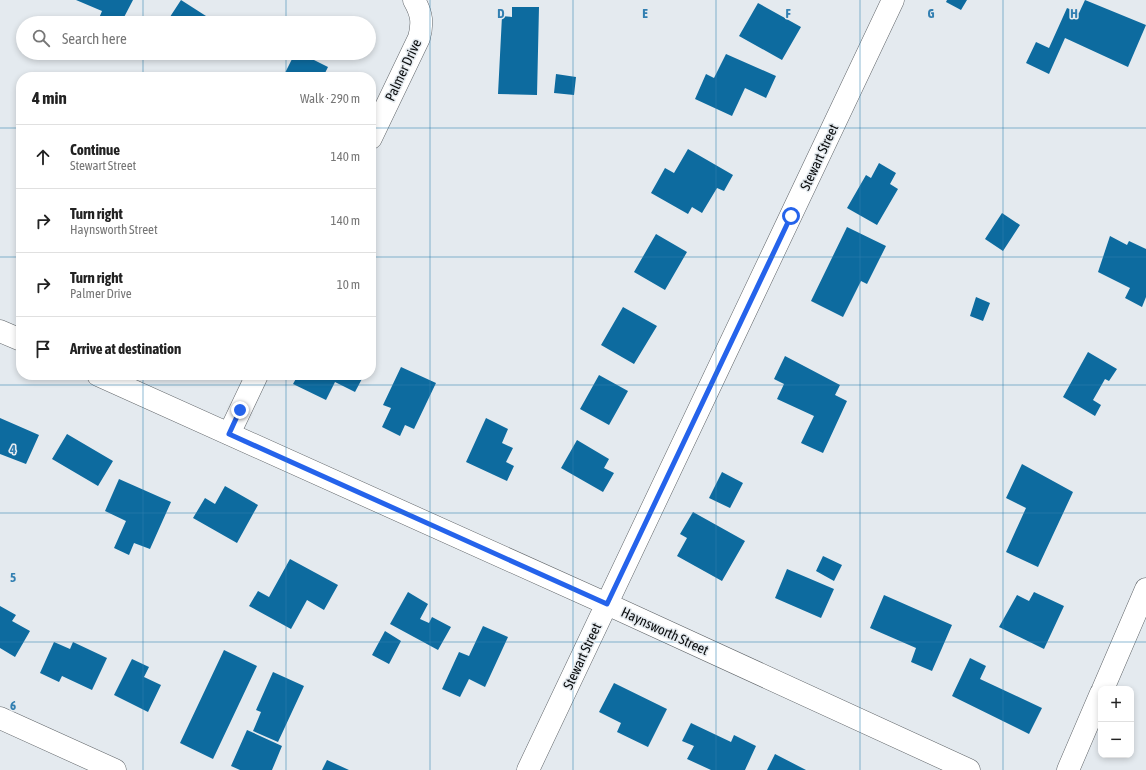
<!DOCTYPE html>
<html lang="en">
<head>
<meta charset="utf-8">
<style>
	body { margin:0; font-family:"Asap Condensed",sans-serif; background:#f2f2f2; color:#222 }
	.controls { position:absolute; right:12px; bottom:12px; display:grid; overflow:hidden; border-radius:8px; box-shadow:0 2px 6px #0003 }
	.controls button { width:36px; height:36px; display:grid; place-items:center; padding:0; border:0; border-bottom:1px solid #e0e0e0; background:#fff; color:#222; font:20px sans-serif }
	.stop { position:absolute; width:12px; height:12px; margin:-9px; border:3px solid #2563eb; border-radius:50%; background:#fff }
	.stop.end { background:#2563eb; border-color:#fff; box-shadow:0 1px 4px #0008 }
	.list { margin:0; padding:0; list-style:none }
	h2 { display:flex; justify-content:space-between; align-items:center; height:52px; margin:0; padding:0 16px; font-size:17px }
	h2 small { font-size:13px; font-weight:400; color:#767676 }
	.list li { display:grid; grid-template-columns:26px 1fr auto; gap:12px; align-items:center; box-sizing:border-box; height:64px; padding:0 16px; border-top:1px solid #e0e0e0 }
	.list b { display:block; font-size:15px; white-space:nowrap }
	.list p { margin:0; font-size:13px; white-space:nowrap; color:#767676 }
	.list em { font-size:13px; font-style:normal; color:#767676 }
	.icon { flex:none; width:22px; height:22px; fill:none; stroke:currentColor; stroke-width:2; stroke-linecap:round; stroke-linejoin:round }
	.map { position:relative; flex:none; width:1146px; height:770px; overflow:hidden }
	.search { position:absolute; background:#fff; box-shadow:0 2px 6px #0003; left:16px; top:16px; width:360px; height:44px; display:flex; align-items:center; gap:10px; box-sizing:border-box; padding:0 14px; border-radius:22px; color:#767676; font-size:15px }
	.panel { position:absolute; background:#fff; box-shadow:0 2px 6px #0003; left:16px; top:72px; width:360px; height:308px; border-radius:16px }
	.map>svg:first-child { display:block }
	.building { fill:#0d6b9f }
	.lines { fill:none; stroke-linecap:round; stroke-linejoin:round }
	.minor-casing { stroke:#606569; stroke-width:23 }
	.minor { stroke:#fff; stroke-width:22 }
	.route { stroke:#2563eb; stroke-width:5 }
	.grid { fill:none; stroke:#327fb1; stroke-width:1; stroke-opacity:0.55 }
	.labels { text-anchor:middle; dominant-baseline:central; stroke-width:3; stroke-linejoin:round; paint-order:stroke }
	.street-label { font-size:14px; fill:#0a0c0d; stroke:#e4eaef }
	.grid-label { font-size:13px; text-anchor:middle; font-weight:bold; fill:#327fb1; stroke:#e4eaef; stroke-width:3; stroke-linejoin:round; paint-order:stroke }
</style>
</head>
<body>
<div class="map">
<svg width="1146" height="770" viewBox="0 0 1146 770">
	<rect width="100%" height="100%" fill="#e4eaef"/>
	<path class="building" d="M76 0H133L121 23H97L102 11Z
		M181 0 206 16 202 23H166Z
		M947 0H967L961 10 946 2Z
		M1085 0 1146 25 1128 67 1065 38 1049 74 1026 63 1036 42 1049 48 1067 8 1079 13Z
		M758 3 801 27 782 60 739 36Z
		M512 7H539L537 95 498 94 502 16 512 17Z
		M295 53H300L328 67 323 77H283Z
		M726 54 776 76 766 98 745 88 732 116 695 99 706 74 714 78Z
		M556 74 576 77 574 95 554 93Z
		M688 149 733 175 724 191 717 188 702 213 692 207 688 214 651 193 665 168 674 173Z
		M879 163 896 173 890 184 898 189 877 225 847 208 866 175 871 178Z
		M1002 213 1020 225 1003 251 985 239Z
		M847 227 886 246 867 284 861 281 843 317 811 301Z
		M656 234 687 252 665 290 634 272Z
		M1110 236 1127 245 1129 241 1146 249V297L1142 307 1125 298 1130 288 1098 272Z
		M976 297 990 303 983 321 970 316Z
		M623 307 657 326 634 364 601 345Z
		M1088 352 1117 369 1109 381 1105 379 1093 400 1101 405 1095 416 1063 397Z
		M785 356 840 385 835 395 847 401 823 453 801 443 814 416 777 399 784 384 774 379Z
		M401 367 436 383 414 429 405 425 400 436 382 427 391 408 383 405Z
		M298 375H364L355 392 335 382 326 400 293 384Z
		M599 375 628 391 609 425 580 409Z
		M0 418 39 435 26 464 0 454Z
		M486 418 508 429 502 443 513 448 506 462 514 466 507 481 466 462Z
		M67 434 113 461 98 486 52 459Z
		M577 440 609 459 604 468 614 473 603 492 561 468Z
		M1022 464 1073 492 1038 567 1006 552 1026 508 1006 498Z
		M722 472 743 483 730 508 709 498Z
		M119 479 171 502 150 549 134 543 129 555 114 548 126 521 105 511Z
		M225 486 258 505 237 543 193 518 205 498 215 504Z
		M693 512 745 541 722 581 677 556 687 538 680 534Z
		M823 556 842 565 834 581 816 571Z
		M290 559 338 585 324 610 307 600 291 629 249 606 258 591 269 597Z
		M787 569 834 589 821 618 775 598Z
		M408 592 428 604 420 619 429 623 432 617 451 627 438 650 390 624Z
		M1034 592 1064 606 1044 649 999 627 1017 595 1029 601Z
		M884 595 952 625 932 671 911 662 916 648 870 628Z
		M0 606 16 615 12 621 30 631 15 657 0 648Z
		M483 626 508 637 485 687 469 679 460 697 442 689 459 652 469 656Z
		M385 631 401 641 389 664 372 655Z
		M54 642 70 649 73 642 107 658 92 690 62 676 59 682 40 673Z
		M224 650 257 666 213 759 180 743Z
		M970 658 986 666 980 679 1042 708 1029 734 952 696Z
		M132 659 149 667 144 677 161 685 148 712 114 695Z
		M273 672 304 686 278 742 253 731 261 712 256 710Z
		M614 683 667 709 648 747 617 732 621 723 599 712Z
		M691 723 731 742 734 735 756 746 745 770H711L687 759 694 746 682 741Z
		M247 730 282 746 272 770H240L231 766Z
		M775 754 806 770H767Z
		M327 760 349 770H322Z"/>
	<g class="lines">
		<g class="minor-casing">
			<path id="minor" d="M371 138 419 38C423 23 422 14 414 0
				M0 331 21 340
				M98 375 607 604 969 770
				M229 434 257 375
				M1103 689 1146 589
				M0 718 115 770
				M528 770 893 0
				M1068 770 1101 693"/>
		</g>
		<use href="#minor" class="minor"/>
	</g>
	<g class="lines">
		<path class="route" d="M240 410 229 434 607 604 791 216"/>
	</g>
	<path class="grid" d="M143 0V23M286 0V23M430 0V770M573 0V770M716 0V770M860 0V770M1003 0V770M143 53V77M286 53V77M0 128H21M371 128H1146M0 257H21M371 257H1146M143 375V770M286 375V770M0 385H1146M0 513H1146M0 642H1146"/>
	<g class="labels">
		<g class="street-label">
			<text transform="translate(403 70) rotate(-65)">Palmer Drive</text>
			<text transform="translate(819 157) rotate(-65)">Stewart Street</text>
			<text transform="translate(665 631) rotate(25)">Haynsworth Street</text>
			<text transform="translate(582 656) rotate(-65)">Stewart Street</text>
		</g>
	</g>
	<g class="grid-label">
		<text x="501" y="18">D</text>
		<text x="645" y="18">E</text>
		<text x="788" y="18">F</text>
		<text x="931" y="18">G</text>
		<text x="1074" y="18">H</text>
		<text x="13" y="454">4</text>
		<text x="13" y="582">5</text>
		<text x="13" y="710">6</text>
	</g>
</svg>
<div class="controls">
<button>+</button>
<button>−</button>
</div>
<div class="stop" style="left:791px;top:216px"></div>
<div class="stop end" style="left:240px;top:410px"></div>
<div class="search"><svg class="icon" aria-label="search" viewBox="0 0 24 24"><circle cx="10" cy="10" r="6"/><path d="M15 15l6 6"/></svg>Search here</div>
<section class="panel">
<h2>4 min<small>Walk · 290 m</small></h2>
<ul class="list">
<li><svg class="icon" aria-label="ahead" viewBox="0 0 24 24"><path d="M12 20V5M6 11l6-6 6 6"/></svg><div><b>Continue</b><p>Stewart Street</p></div><em>140 m</em></li>
<li><svg class="icon" aria-label="right" viewBox="0 0 24 24"><path d="M7 20v-9h11M14 6l5 5-5 5"/></svg><div><b>Turn right</b><p>Haynsworth Street</p></div><em>140 m</em></li>
<li><svg class="icon" aria-label="right" viewBox="0 0 24 24"><path d="M7 20v-9h11M14 6l5 5-5 5"/></svg><div><b>Turn right</b><p>Palmer Drive</p></div><em>10 m</em></li>
<li><svg class="icon" aria-label="arrive" viewBox="0 0 24 24"><path d="M6 21V4h12l-3 4 3 4H6"/></svg><div><b>Arrive at destination</b></div></li>
</ul>
</section>
</div>
</body>
</html>
